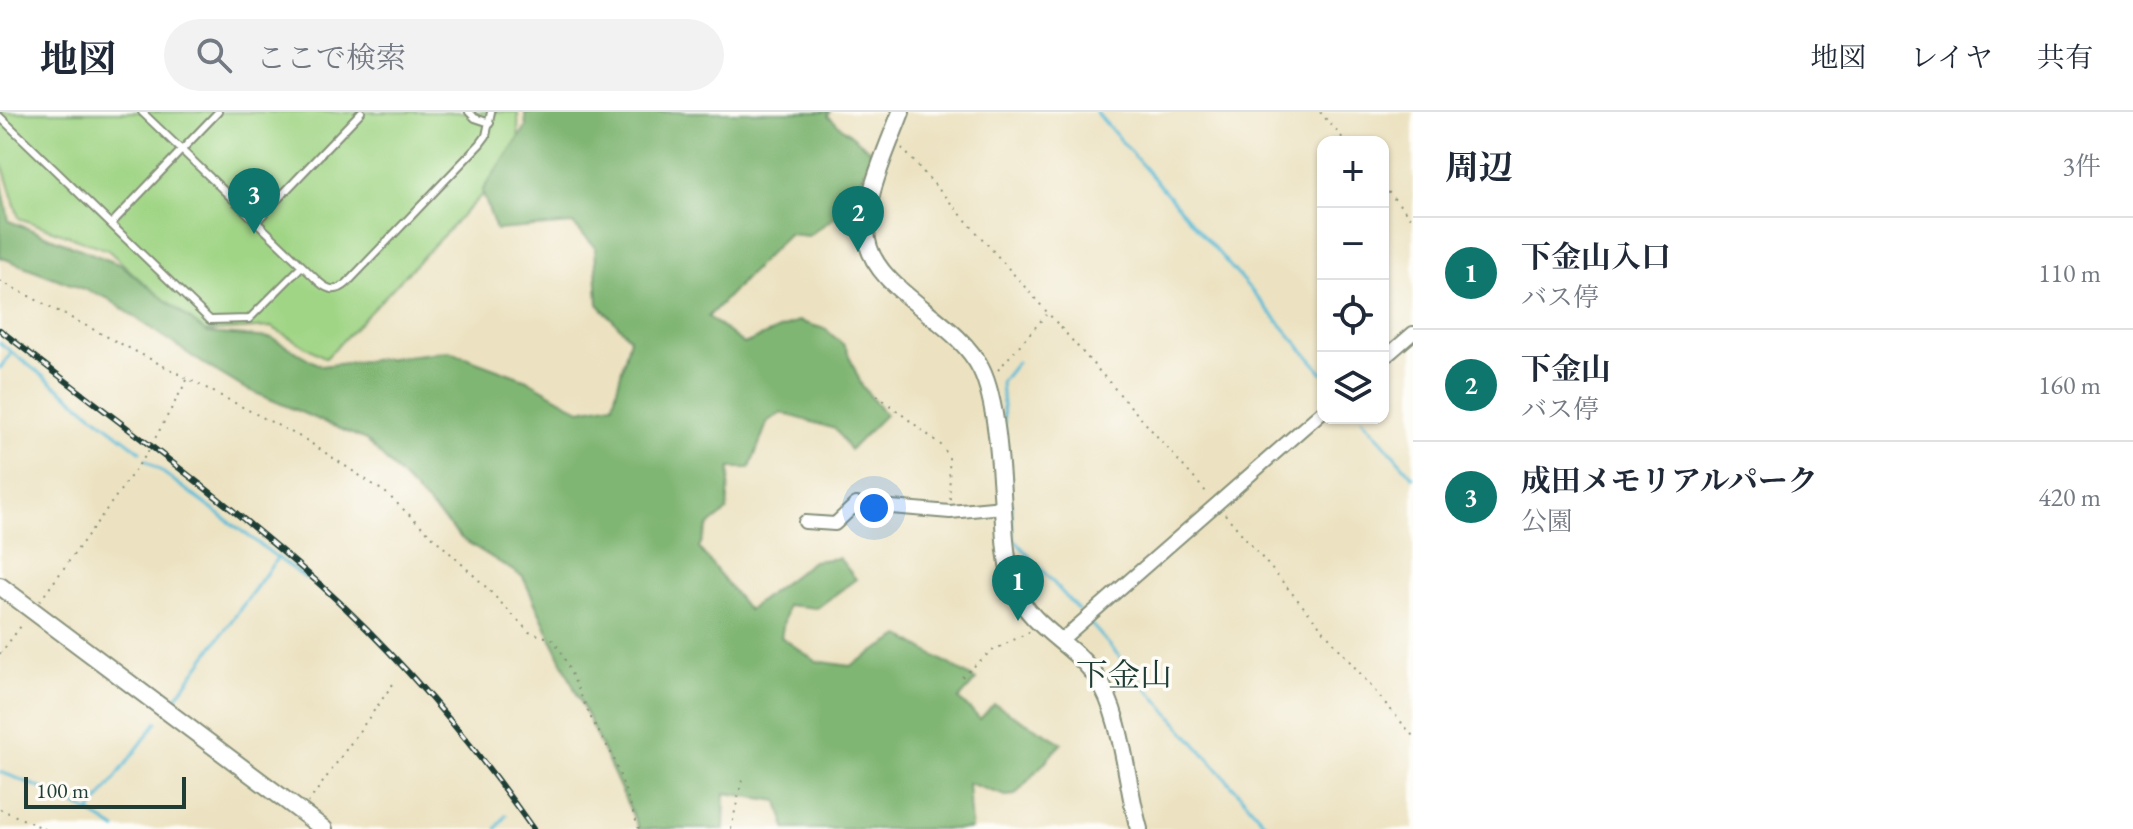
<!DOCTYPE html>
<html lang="ja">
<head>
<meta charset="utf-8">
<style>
	body { margin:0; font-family:"EB Garamond","Noto Serif JP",serif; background:#f2f2f3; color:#1f2937 }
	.controls { position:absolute; right:24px; top:24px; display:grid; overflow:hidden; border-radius:16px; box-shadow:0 2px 6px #0004 }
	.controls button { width:72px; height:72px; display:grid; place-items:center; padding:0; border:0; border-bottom:2px solid #e0e1e3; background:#fff; color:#1f2937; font:40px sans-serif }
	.scale { position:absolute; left:24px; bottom:20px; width:162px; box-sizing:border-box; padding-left:8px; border:4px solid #1f3d34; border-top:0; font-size:22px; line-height:28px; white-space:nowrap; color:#1f3d34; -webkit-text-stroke:6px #fdfcf7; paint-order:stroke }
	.you { position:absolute; left:874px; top:396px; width:28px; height:28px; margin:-20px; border:6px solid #fff; border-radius:50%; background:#1a73e8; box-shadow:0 0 0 12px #1a73e833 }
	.badge { display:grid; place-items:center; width:52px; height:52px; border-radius:50%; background:#0f766e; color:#fff; font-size:26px; font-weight:700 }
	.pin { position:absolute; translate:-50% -66px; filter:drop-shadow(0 2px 4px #0008) }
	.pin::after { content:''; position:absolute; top:42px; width:28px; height:24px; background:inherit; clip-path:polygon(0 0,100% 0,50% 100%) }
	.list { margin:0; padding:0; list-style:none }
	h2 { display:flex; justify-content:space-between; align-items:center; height:104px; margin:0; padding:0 32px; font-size:34px }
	h2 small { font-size:26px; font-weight:400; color:#747a83 }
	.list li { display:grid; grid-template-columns:52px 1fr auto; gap:24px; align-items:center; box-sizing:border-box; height:112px; padding:0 32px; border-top:2px solid #e0e1e3 }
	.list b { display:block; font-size:30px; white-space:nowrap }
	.list p { margin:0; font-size:26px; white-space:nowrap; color:#747a83 }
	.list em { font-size:26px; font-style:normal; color:#747a83 }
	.icon { flex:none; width:44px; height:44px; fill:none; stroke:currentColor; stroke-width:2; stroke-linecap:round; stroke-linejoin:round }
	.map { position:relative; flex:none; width:1413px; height:717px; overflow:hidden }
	header { display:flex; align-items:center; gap:48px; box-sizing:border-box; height:112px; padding:0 40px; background:#fff; border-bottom:2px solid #e0e1e3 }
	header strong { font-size:38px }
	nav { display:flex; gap:44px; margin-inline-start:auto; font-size:28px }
	.search { width:560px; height:72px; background:#f2f2f3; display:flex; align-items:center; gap:20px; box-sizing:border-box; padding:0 28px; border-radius:44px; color:#747a83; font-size:30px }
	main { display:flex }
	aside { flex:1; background:#fff }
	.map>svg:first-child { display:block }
	.green { fill:#a1d586; stroke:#60895d; stroke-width:2 }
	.forest { fill:#80b673; stroke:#507a54; stroke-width:2 }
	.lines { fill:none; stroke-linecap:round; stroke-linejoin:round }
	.stream { stroke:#57bad6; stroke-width:3 }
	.service-casing { stroke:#86907a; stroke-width:10 }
	.minor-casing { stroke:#86907a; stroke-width:16 }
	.tertiary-casing { stroke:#86907a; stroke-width:20 }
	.path { stroke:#86907a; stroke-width:2; stroke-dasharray:2 6; stroke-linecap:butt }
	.service { stroke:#fff; stroke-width:6 }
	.minor { stroke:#fff; stroke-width:12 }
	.tertiary { stroke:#fff; stroke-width:16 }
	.rail-casing { stroke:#1f3d34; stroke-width:6 }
	.rail { stroke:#fdfcf7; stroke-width:3; stroke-dasharray:9; stroke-linecap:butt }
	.labels { text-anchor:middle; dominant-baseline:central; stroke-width:7; stroke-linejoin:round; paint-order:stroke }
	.quarter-label { font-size:32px; fill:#1f3d34; stroke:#fdfcf7 }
</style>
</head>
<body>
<header>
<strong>地図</strong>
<div class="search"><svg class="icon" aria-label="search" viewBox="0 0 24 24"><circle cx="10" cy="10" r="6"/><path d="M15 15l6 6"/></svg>ここで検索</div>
<nav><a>地図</a><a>レイヤ</a><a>共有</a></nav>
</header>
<main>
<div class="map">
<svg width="1413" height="717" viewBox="0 0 1413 717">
	<rect width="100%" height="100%" fill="#fdfcf7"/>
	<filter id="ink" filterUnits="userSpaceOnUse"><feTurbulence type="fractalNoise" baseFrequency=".0125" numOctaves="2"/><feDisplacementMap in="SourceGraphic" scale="16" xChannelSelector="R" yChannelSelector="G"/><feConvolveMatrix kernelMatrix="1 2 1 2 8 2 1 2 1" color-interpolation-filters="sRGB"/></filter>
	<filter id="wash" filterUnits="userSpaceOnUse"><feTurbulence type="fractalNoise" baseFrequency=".006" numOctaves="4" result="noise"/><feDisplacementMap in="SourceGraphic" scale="32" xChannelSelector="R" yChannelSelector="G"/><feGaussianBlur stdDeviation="1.8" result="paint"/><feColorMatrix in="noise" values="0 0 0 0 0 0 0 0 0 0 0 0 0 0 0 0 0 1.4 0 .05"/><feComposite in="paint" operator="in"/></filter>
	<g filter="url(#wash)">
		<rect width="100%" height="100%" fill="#ece2c1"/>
		<path class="green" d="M0 0H518L519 44 326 246 271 215 196 220 108 138 19 106 0 45Z"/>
		<path class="forest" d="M525 0H830L828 4 872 40 853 92 808 124 788 122 708 205 744 232 798 209 825 217 845 234 861 272 885 303 850 338 835 317 782 301 768 309 750 356H730L727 399 708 414 699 436 748 498 813 449 839 446 856 467 817 496 787 493 781 525 816 549 850 554 901 524 976 568 959 587 980 607 994 592 1062 631 1015 683 1006 684 968 671 971 717H786L778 689 725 681 724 717H639L523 465 462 427 366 328 244 276 196 247 107 186 0 145V62L9 109 121 153 207 221 272 226 321 254 449 239 527 268 580 298 613 292 630 226 598 192 595 135 573 112 496 118 482 79 526 15Z"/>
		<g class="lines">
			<path class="stream" d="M1096 0 1323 261
				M0 231 140 339
				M0 256 12 240
				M1362 306 1413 365
				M1006 332 1001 270 1017 250
				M146 348 305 466
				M1011 391 1013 426 1078 498
				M1091 512 1270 717
				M172 591 278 445
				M0 660C40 674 80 693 116 717
				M90 700 157 610
				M496 717 506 703"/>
		</g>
	</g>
	<g filter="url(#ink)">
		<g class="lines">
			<g class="service-casing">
				<path id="service" d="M142 0 319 170C329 179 337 180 347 171L480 32 486 24 491 0
					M469 0 475 6 490 11
					M0 5 210 208 249 207 302 154
					M256 110 361 0
					M111 112 218 0"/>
			</g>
			<g class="minor-casing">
				<path id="minor" d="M1383 247 1413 221
					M805 410 835 412 856 392 950 400 1003 395
					M1059 530 1323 299"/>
			</g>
			<g class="tertiary-casing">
				<path id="tertiary" d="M901 0C888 35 861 91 867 128 876 180 957 207 981 257 999 293 1001 371 1004 412 1005 434 1007 458 1015 478 1033 517 1074 532 1097 566 1123 603 1126 672 1139 717
					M0 474 324 717"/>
			</g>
			<path class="path" d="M1320 0 1346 30
				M902 36 1208 382
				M1383 74 1413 108
				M0 169 306 328 386 381 483 472 529 520 552 527 561 539 592 608 613 644 639 717
				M998 258 1046 203
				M877 283 941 333 949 344 950 388
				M1225 402 1413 624
				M40 489 146 343 187 268
				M0 542 24 510
				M962 565 990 540 1031 519
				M308 691 393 572
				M0 697 45 717
				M731 717 743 664"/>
			<use href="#service" class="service"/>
			<use href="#minor" class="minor"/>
			<use href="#tertiary" class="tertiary"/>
			<g class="rail-casing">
				<path id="rail" d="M0 218C108 303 221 383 323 475 402 547 472 630 533 717"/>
			</g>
			<use href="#rail" class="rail"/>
		</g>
	</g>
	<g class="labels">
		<g class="quarter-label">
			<text x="1124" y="563">下金山</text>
		</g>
	</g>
</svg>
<div class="controls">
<button>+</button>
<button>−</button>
<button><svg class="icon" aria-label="locate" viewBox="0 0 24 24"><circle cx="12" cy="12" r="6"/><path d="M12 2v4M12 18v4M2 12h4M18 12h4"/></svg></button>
<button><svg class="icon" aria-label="layers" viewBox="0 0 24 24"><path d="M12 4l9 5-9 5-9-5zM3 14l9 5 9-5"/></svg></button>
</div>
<div class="scale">100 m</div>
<div class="you"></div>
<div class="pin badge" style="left:1018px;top:509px">1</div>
<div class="pin badge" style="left:858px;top:140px">2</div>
<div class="pin badge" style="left:254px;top:122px">3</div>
</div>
<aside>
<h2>周辺<small>3件</small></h2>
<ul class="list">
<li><span class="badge">1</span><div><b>下金山入口</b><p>バス停</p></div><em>110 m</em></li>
<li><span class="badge">2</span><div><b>下金山</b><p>バス停</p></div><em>160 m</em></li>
<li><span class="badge">3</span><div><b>成田メモリアルパーク</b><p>公園</p></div><em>420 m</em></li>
</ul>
</aside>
</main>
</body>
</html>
